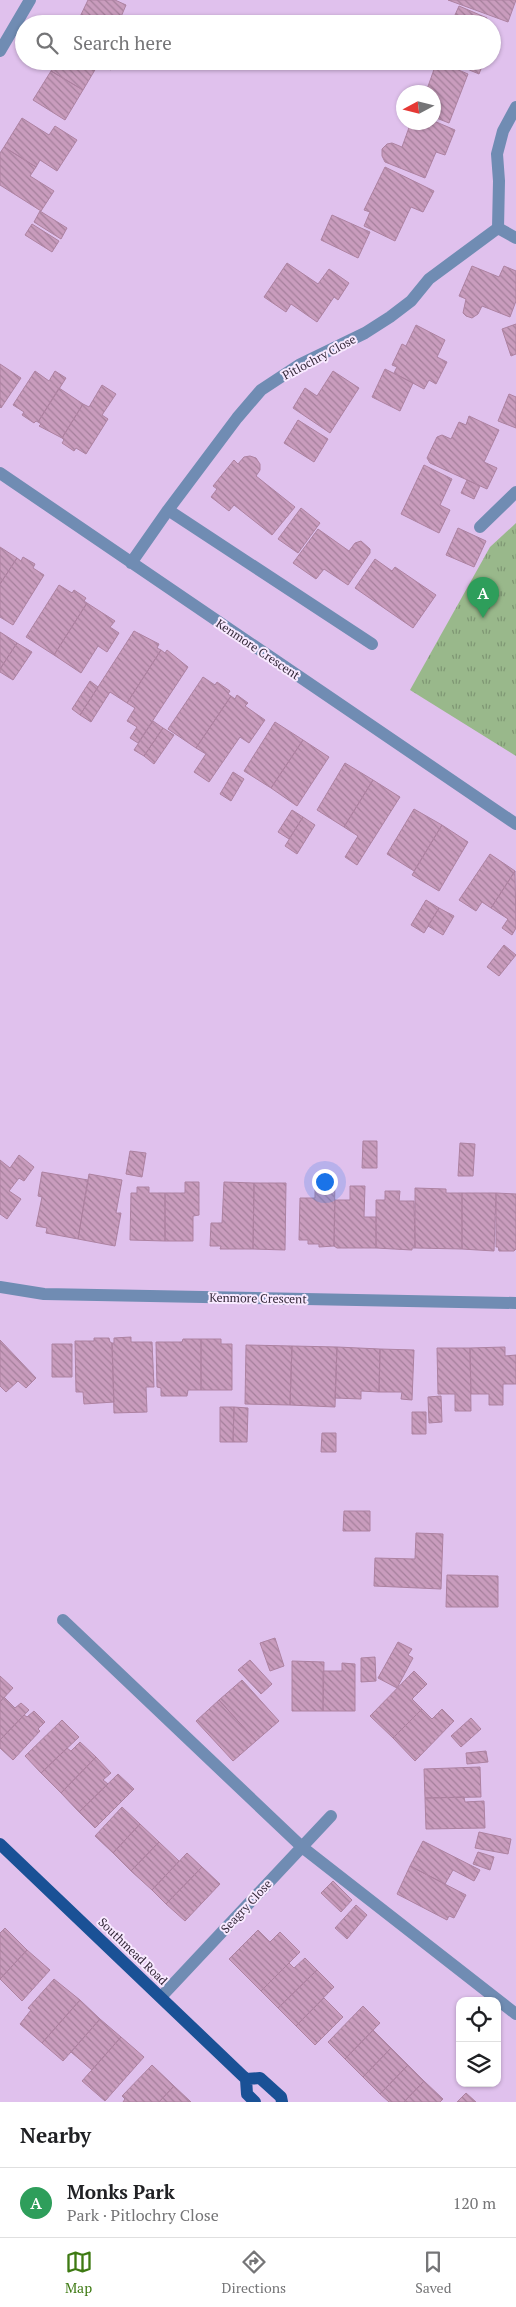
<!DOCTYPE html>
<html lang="en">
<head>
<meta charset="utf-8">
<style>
	body { margin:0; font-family:"PT Serif",serif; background:#f2f2f2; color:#202124 }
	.controls { position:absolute; right:15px; bottom:15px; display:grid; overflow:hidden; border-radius:10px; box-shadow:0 1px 4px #0004 }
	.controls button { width:45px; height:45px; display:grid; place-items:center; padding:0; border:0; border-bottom:1px solid #e0e0e0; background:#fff; color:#202124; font:25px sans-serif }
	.compass { position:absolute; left:396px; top:85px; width:45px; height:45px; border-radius:50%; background:#fff; box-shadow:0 1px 4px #0004; rotate:263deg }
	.you { position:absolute; left:324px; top:1181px; width:18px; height:18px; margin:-12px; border:4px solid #fff; border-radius:50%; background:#1a73e8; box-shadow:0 0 0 8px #1a73e833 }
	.badge { display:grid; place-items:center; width:32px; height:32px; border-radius:50%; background:#3e7a13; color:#fff; font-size:16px; font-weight:700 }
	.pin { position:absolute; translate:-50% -41px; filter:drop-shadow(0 1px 2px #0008) }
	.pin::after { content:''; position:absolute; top:26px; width:18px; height:15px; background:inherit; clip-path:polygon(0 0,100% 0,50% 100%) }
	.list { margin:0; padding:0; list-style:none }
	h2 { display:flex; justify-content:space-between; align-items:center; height:65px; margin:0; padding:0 20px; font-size:21px }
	h2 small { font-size:16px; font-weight:400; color:#757577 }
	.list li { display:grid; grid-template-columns:32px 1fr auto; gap:15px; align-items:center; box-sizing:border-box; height:70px; padding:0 20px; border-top:1px solid #e0e0e0 }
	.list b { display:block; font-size:19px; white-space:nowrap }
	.list p { margin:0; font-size:16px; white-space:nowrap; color:#757577 }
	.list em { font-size:16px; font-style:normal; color:#757577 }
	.icon { flex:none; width:28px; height:28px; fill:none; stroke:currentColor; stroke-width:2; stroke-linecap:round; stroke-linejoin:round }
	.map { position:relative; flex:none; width:516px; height:2102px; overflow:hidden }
	.search { position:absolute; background:#fff; box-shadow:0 1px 4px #0004; left:15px; right:15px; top:15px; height:55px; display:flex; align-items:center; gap:12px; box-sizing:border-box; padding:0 18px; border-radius:28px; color:#757577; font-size:19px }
	.sheet { height:135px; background:#fff }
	nav { display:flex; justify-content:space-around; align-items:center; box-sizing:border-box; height:70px; border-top:1px solid #e0e0e0; background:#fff; font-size:14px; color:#757577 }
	nav a { display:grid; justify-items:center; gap:2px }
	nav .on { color:#3e7a13 }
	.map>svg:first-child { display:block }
	.grass { fill:url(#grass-tufts) }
	.building { fill:url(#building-back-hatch); stroke:#ad82a1 }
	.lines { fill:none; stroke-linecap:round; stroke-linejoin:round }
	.minor { stroke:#708cb3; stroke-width:12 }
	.major { stroke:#1a5196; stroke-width:12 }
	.labels { text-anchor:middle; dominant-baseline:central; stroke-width:4; stroke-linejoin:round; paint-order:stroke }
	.street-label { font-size:12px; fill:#35293a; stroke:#f8e9ff }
</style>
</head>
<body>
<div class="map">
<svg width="516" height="2102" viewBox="0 0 516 2102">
	<defs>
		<pattern id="grass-tufts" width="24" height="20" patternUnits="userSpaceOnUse" patternTransform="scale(1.25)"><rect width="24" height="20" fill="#99b88b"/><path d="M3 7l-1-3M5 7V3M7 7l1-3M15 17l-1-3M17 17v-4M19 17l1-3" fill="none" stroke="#7e9673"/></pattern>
		<pattern id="building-back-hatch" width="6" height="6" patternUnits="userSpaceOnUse" patternTransform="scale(1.25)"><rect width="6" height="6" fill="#c99cbd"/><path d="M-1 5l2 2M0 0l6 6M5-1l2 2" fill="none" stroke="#a47f9b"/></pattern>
	</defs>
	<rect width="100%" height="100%" fill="#e0c1ed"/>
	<path class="grass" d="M516 523V756L410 690 490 547Z"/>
	<path class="building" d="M88 0H115L126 5 118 24H85L78 21Z
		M448 0H516L508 22Z
		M459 6 487 18 485 24H451Z
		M57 61H117L111 70 99 63 83 90 51 71Z
		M437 61 468 74 449 123 434 117V92H426Z
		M448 61H484L479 74Z
		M51 71 83 90 65 120 33 100Z
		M22 118 49 135 55 126 77 140 57 171 40 160 36 167 4 147Z
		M434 121 455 130 445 155 436 152 425 178 385 162 382 156V149L387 144 392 143 402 147 411 122Z
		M4 147 36 167 30 176 54 191 41 211 0 185V153Z
		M385 167 434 191 423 212 411 207 395 241 364 226 370 212 364 210Z
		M40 211 67 228 61 239 34 222Z
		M332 215 370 232 358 258 321 240Z
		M32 224 59 241 52 252 25 235Z
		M287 263 318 284 329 269 349 283 338 300 334 297 317 322 291 304 286 312 264 297Z
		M472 266 499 277 504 266 516 271V301L510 317 482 306 478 314 472 318 466 316 463 313 466 299 459 296Z
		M516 324V354L511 356 502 329Z
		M416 325 445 340 437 357 447 362 436 384 429 380 424 389 394 373 397 367 392 365 402 344 406 346Z
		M0 364 21 378 1 408 0 407Z
		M385 369 413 383 400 411 372 397Z
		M35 371 49 381 55 371 66 378 38 422 36 421 34 423 22 415 24 412 13 405Z
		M333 371 359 388 330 433 293 408 305 388 317 396Z
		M102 385 116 394 102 415 108 419 86 454 76 448 74 451 62 443 64 440 62 438 83 404 89 407Z
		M59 388 83 404 62 438 39 426 41 424 38 422Z
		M509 394 516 397V428L498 421Z
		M469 416 499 430 484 462 497 468 487 489 430 463 427 458 437 437 442 435 451 439 459 422 466 425Z
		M298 420 328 439 314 462 284 443Z
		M250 456 256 458 260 464V470L256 476 295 507 272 535 234 505 229 511 211 497 217 489 213 486 234 460 238 464 244 457Z
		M424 465 452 479 440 505 450 510 439 533 401 514Z
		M467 480 480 486 474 499 461 493Z
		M301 508 320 523 298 553 278 539Z
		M458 528 486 541 474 567 446 555Z
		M318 529 349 551 355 543 361 541 370 549V553L348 585 324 569 316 579 293 563Z
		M0 547 17 558 0 584Z
		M23 557 35 564 33 568 44 575 13 625 0 617V584L17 558 21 561Z
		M375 559 392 571 395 567 436 595 413 628 355 588Z
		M59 585 72 593 74 590 86 598 84 601 87 603 54 655 26 637Z
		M87 603 115 621 110 627 119 633 107 652 98 646 81 673 54 655Z
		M134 631 159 644 157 648 161 650 127 703 110 692 91 722 80 715Z
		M0 632 17 643 0 669Z
		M17 643 32 652 13 680 0 672V669Z
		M161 650 165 653 167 650 188 667 138 743 130 738 137 727 127 721 135 708 127 703Z
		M203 677 215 685 217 682 230 691 228 694 231 696 196 748 168 729Z
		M90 681 98 687 80 715 72 709Z
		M237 695 248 703 245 706 265 720 249 743 240 737 209 782 194 772 206 754 196 748 231 696 235 699Z
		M153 721 163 728 144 756 134 750Z
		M275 722 303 740 271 788 244 771Z
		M163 728 174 735 154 764 144 756Z
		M303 740 329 757 297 806 271 788Z
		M345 763 373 780 344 827 317 810Z
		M233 772 244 779 231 801 220 794Z
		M373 780 400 797 357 865 345 857 358 836 344 827Z
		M414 809 442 825 414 871 387 854Z
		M292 810 303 817 289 839 278 832Z
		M303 817 315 825 297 854 285 846Z
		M442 825 468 842 439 891 412 875Z
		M490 854 515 871 491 908 482 902 476 911 459 900Z
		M515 871 516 928 512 935 502 928 508 919 491 908Z
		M426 900 439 908 424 933 411 925Z
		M439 908 454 916 443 935 428 926Z
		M504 945 516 955 499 976 487 967Z
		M363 1141H377V1168H362Z
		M460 1143 475 1144 473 1176H458Z
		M130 1151 146 1153 142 1177 126 1174Z
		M19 1155 34 1167 24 1181 19 1178 9 1191 21 1199 7 1219 0 1214V1160L10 1168Z
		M42 1172 88 1180 78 1239 46 1233 47 1228 36 1226 42 1197 38 1196Z
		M89 1174 122 1180 116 1213H121L115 1246 78 1239Z
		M335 1175 334 1246 319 1247V1244H308V1240H299L300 1198H315V1176Z
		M185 1182H199V1215L193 1216V1241H165V1193H185Z
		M224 1182 254 1183 253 1249H220L221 1246H210L211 1223H222Z
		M254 1183H286L285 1250 253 1249Z
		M350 1186H365L364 1217H376V1248H337L334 1246 335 1200H350Z
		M137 1187H149V1193H165V1241L130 1240 131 1193H137Z
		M415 1188 446 1189V1193H462V1249L415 1248Z
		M385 1191H400L399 1201H414L415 1248H412V1250L376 1248V1200H385Z
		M462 1193H496L494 1251 462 1249Z
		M496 1193 516 1194V1249L514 1251H499L498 1247H496Z
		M131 1337V1342H152L154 1387H146L147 1412 114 1413 112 1343H114V1338Z
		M94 1338H109L110 1342 112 1343 114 1402 84 1404 83 1392H76L75 1341H94Z
		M183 1339H201V1390H188L187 1396H161V1388L157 1387 156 1342H182Z
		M201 1339H221V1344H232V1390H201Z
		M0 1340 36 1378 26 1388 18 1381 6 1392 0 1386Z
		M52 1344H72V1377H52Z
		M246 1345 292 1346 290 1405 245 1404Z
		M292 1346 337 1347 335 1407 290 1405Z
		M337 1347 380 1349 379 1392 361 1391V1399L335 1398Z
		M505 1347V1356L516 1355V1384H503V1405H489V1394H471L470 1348Z
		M437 1348H470L471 1411H455V1394H438Z
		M380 1349 414 1350 412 1400 401 1399 402 1392H379Z
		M441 1396 442 1422 429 1423 428 1397Z
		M220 1407H234L233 1442H220Z
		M234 1407 248 1408 247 1442H233Z
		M412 1412H426V1434H412Z
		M322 1433H336V1452H321Z
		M344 1511H370V1531H343Z
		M416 1533 443 1534 441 1589 374 1586 375 1558 415 1559Z
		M447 1575 498 1576V1607H446Z
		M275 1638 284 1666 270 1671 260 1643Z
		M398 1642 412 1649 408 1655 413 1658 397 1688 378 1678Z
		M375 1657 376 1681 361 1682V1658Z
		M250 1660 272 1684 261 1694 238 1670Z
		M292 1661 324 1662 323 1711H292Z
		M342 1663 355 1664V1711H323V1671H342Z
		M414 1671 427 1684 412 1699 422 1709 393 1738 370 1716Z
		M0 1676 13 1688 0 1702Z
		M242 1680 279 1721 256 1741 219 1700Z
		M4 1697 15 1708 21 1703 29 1710 0 1740V1702Z
		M219 1700 256 1741 233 1761 196 1721Z
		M422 1709 432 1719 442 1709 454 1721 415 1761 393 1738Z
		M34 1711 45 1722 38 1729 40 1731 13 1760 0 1748V1740L24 1715 27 1717Z
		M471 1718 481 1729 461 1747 451 1736Z
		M62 1720 79 1737 41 1773 25 1756Z
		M80 1742 96 1757 61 1793 41 1773 67 1748 71 1751Z
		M486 1751 488 1762 467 1764 466 1753Z
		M96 1757 111 1773 103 1780 108 1784 79 1812 61 1793Z
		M480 1767 481 1797 425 1798 424 1769Z
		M118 1774 134 1789 95 1828 79 1812Z
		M464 1797 465 1802 484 1801 485 1828 426 1829 425 1798Z
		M122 1807 140 1824 113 1853 95 1836Z
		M140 1824 159 1842 131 1871 113 1853Z
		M479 1832 511 1839 508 1854 475 1848Z
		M423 1841 480 1870 474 1881 453 1870 445 1884 410 1866Z
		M159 1842 179 1861 152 1890 131 1871Z
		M478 1852 494 1857 490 1870 473 1864Z
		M187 1853 202 1867 166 1904 152 1890Z
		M410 1866 466 1895 454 1918 449 1916 447 1920 397 1894Z
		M202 1867 220 1884 185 1921 166 1904Z
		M333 1881 352 1900 341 1912 321 1893Z
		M356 1905 367 1915 347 1939 335 1928Z
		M5 1928 27 1950 0 1979V1933Z
		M258 1930 270 1942 280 1932 300 1952 261 1991 229 1959Z
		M27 1950 50 1970 22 2001 0 1979Z
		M305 1958 317 1970 278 2008 261 1991 289 1963 294 1968Z
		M317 1970 334 1987 296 2026 278 2008Z
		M54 1979 80 2000 42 2043 20 2024 31 2010 28 2008Z
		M324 1998 343 2017 315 2045 296 2026Z
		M80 2000 100 2019 63 2061 42 2043Z
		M363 2006 380 2023 345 2059 328 2042Z
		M100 2019 121 2037 92 2070 71 2052Z
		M373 2030 391 2048 363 2077 345 2059Z
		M121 2037 144 2057 105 2101 82 2081Z
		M391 2048 408 2065 380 2094 363 2077Z
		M152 2065 174 2086 159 2102H123L125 2099 122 2096Z
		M408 2065 424 2081 404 2102H389L380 2094Z
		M424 2081 443 2099 440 2102H404Z
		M174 2086 191 2102H159Z
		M466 2093 476 2102H457Z"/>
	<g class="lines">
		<path class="minor" d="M0 51 30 0
			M498 228 516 238
			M0 473 516 824
			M168 510 372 644
			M480 527 516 492
			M131 563 168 510 237 418 261 390 299 365 365 333 390 317 411 301 429 279 498 228 499 181 497 154 503 131 516 107
			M0 1287 44 1294 516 1303
			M63 1620 302 1847 516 2014
			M161 1997 331 1816"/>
		<path class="major" d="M0 1844 246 2079 247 2094 255 2102
			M246 2079 260 2078 281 2097 282 2102"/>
	</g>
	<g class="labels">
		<g class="street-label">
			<text transform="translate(319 357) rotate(-28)">Pitlochry Close</text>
			<text transform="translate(258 649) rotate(34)">Kenmore Crescent</text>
			<text transform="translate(258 1298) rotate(1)">Kenmore Crescent</text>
			<text transform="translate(246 1906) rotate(-47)">Seagry Close</text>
			<text transform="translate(133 1951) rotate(44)">Southmead Road</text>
		</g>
	</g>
</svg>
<div class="controls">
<button><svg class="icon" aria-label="locate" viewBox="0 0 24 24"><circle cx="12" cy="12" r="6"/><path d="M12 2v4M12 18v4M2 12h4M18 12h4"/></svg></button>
<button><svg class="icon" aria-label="layers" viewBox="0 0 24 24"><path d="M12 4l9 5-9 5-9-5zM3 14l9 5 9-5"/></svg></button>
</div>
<svg class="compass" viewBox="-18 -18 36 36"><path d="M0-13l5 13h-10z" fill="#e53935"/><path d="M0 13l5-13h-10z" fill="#757577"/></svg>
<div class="you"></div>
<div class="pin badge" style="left:483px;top:618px;background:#2e9e5b">A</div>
<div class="search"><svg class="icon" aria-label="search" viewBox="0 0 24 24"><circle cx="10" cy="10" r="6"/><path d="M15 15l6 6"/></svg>Search here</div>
</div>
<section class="sheet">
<h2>Nearby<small></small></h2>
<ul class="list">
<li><span class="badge" style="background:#2e9e5b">A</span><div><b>Monks Park</b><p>Park · Pitlochry Close</p></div><em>120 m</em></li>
</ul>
</section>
<nav>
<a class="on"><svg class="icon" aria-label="map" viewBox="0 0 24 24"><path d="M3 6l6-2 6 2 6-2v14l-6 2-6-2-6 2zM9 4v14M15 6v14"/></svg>Map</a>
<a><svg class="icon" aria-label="directions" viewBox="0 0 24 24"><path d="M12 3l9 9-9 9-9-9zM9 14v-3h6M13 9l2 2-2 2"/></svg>Directions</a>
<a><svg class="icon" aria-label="saved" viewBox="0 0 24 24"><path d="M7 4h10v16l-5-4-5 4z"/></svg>Saved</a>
</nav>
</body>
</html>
